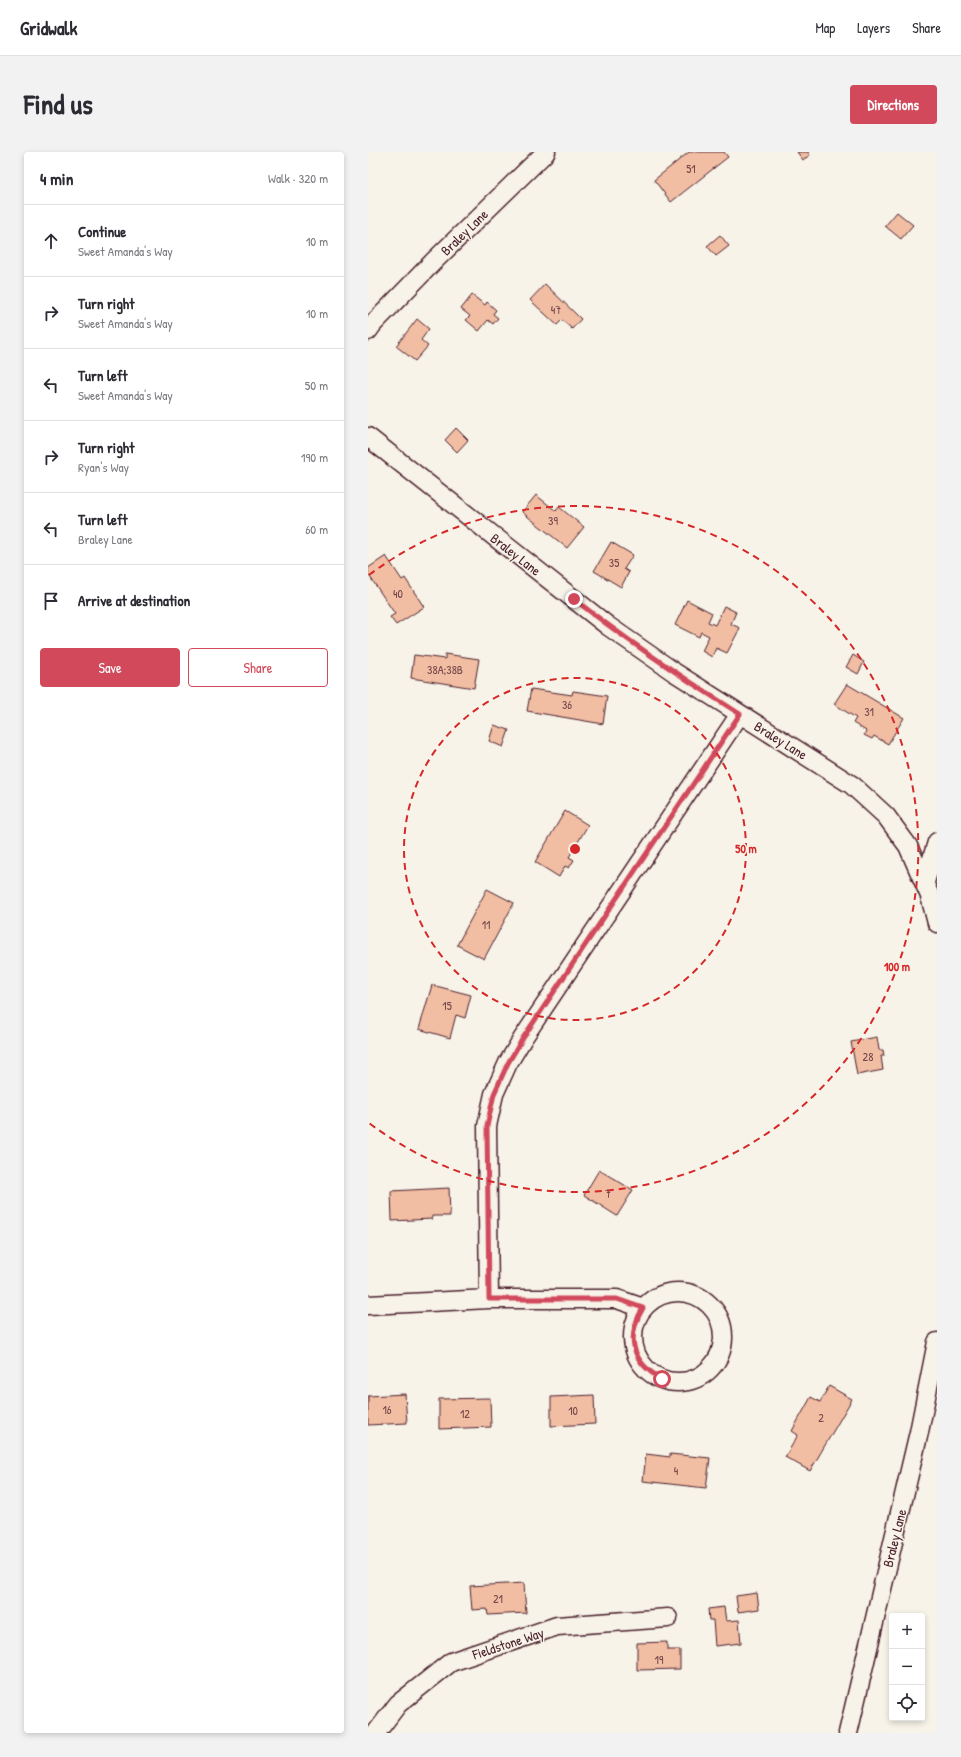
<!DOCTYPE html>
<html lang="en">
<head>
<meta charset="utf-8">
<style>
	body { margin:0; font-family:"Patrick Hand",sans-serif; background:#f2f2f3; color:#2b2b33 }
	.controls { position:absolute; right:12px; bottom:12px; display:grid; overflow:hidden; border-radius:4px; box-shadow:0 2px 6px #0003 }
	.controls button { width:36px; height:36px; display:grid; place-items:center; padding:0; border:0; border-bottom:1px solid #e1e1e2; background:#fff; color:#2b2b33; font:20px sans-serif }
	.stop { position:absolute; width:12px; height:12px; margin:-9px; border:3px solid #d1495b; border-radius:50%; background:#fff }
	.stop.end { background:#d1495b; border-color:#fff; box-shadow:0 1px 4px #0008 }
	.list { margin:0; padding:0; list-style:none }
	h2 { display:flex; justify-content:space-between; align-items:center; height:52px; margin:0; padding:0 16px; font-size:17px }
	h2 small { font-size:13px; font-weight:400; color:#7c7c81 }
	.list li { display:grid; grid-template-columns:26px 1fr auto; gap:12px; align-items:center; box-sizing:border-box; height:72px; padding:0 16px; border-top:1px solid #e1e1e2 }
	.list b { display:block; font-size:15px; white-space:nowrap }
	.list p { margin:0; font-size:13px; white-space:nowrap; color:#7c7c81 }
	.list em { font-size:13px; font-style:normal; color:#7c7c81 }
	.actions { display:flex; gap:8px; padding:12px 16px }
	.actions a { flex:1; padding:9px 0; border:1px solid #d1495b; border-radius:4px; text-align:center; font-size:14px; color:#d1495b }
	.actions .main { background:#d1495b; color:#fff }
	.icon { flex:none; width:22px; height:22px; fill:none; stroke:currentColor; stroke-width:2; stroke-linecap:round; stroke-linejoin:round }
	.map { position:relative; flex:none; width:569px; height:1581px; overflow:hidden; border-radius:4px }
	header { display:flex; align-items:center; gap:24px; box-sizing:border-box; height:56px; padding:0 20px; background:#fff; border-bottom:1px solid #e1e1e2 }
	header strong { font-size:19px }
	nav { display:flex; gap:22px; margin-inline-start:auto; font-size:14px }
	.intro { display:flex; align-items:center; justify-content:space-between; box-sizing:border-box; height:96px; padding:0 24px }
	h1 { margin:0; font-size:28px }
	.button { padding:10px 18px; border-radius:4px; background:#d1495b; color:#fff; font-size:14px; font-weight:700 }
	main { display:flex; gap:24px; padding:0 24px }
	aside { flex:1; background:#fff; border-radius:4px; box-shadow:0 2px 6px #0003 }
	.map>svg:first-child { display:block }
	.building { fill:#f1bda3; stroke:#4a1f2b }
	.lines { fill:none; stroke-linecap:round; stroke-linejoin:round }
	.street-casing { stroke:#4a1f2b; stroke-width:21 }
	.street { stroke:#f7f3e8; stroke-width:18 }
	.route { stroke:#d1495b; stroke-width:5 }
	.ring { fill:none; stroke:#d62828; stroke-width:2; stroke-dasharray:7 5 }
	.labels { text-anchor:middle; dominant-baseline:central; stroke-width:3; stroke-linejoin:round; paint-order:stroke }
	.number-label { font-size:12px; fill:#744649 }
	.street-label { font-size:14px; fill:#4a1f2b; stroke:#f7f3e8 }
	.centre { fill:#d62828; stroke:#f7f3e8; stroke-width:2 }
	.ring-label { font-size:12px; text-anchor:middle; font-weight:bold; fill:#d62828; stroke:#f7f3e8; stroke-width:3; stroke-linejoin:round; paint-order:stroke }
</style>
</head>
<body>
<header>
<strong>Gridwalk</strong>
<nav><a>Map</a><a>Layers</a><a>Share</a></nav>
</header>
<div class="intro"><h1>Find us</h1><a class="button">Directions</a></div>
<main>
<aside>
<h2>4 min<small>Walk · 320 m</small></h2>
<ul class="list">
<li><svg class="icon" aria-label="ahead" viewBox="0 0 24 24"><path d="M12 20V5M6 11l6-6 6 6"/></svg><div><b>Continue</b><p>Sweet Amanda's Way</p></div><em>10 m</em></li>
<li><svg class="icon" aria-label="right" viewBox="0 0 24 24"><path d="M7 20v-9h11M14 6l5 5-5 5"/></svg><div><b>Turn right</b><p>Sweet Amanda's Way</p></div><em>10 m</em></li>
<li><svg class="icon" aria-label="left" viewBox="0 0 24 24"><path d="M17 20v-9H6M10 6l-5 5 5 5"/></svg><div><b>Turn left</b><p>Sweet Amanda's Way</p></div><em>50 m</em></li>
<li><svg class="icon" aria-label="right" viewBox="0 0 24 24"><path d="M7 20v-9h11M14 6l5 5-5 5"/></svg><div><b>Turn right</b><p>Ryan's Way</p></div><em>190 m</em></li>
<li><svg class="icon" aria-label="left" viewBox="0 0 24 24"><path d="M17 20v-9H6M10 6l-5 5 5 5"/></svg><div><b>Turn left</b><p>Braley Lane</p></div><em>60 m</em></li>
<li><svg class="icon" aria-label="arrive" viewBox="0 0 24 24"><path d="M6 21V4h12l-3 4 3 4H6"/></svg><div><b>Arrive at destination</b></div></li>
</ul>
<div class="actions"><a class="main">Save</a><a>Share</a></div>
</aside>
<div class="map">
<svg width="569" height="1581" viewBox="0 0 569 1581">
	<rect width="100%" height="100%" fill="#f7f3e8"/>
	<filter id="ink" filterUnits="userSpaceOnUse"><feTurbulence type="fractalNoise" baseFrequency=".025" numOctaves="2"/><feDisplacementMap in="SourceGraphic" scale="8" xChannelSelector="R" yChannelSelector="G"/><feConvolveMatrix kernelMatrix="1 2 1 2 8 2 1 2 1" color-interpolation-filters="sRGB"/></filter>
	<g filter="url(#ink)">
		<path class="building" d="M321 0H356L360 5 303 50 286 28Z
			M429 0H440L442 3 435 8Z
			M529 60 545 73 533 87 517 74Z
			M352 83 361 94 348 104 339 94Z
			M177 132 213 167 204 177 194 168 189 173 162 148Z
			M104 143 117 153 119 150 128 158 125 162 130 166 125 172 120 168 111 179 98 168 102 164 93 157Z
			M49 167 61 177 53 188 60 194 47 209 28 194Z
			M88 276 100 288 89 300 77 288Z
			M168 343 188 359 191 355 216 375 199 396 154 360Z
			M243 390 265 403 256 417 261 420 253 435 226 419Z
			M18 404 34 428 37 426 56 455 28 473 22 465 27 462 0 422V416Z
			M319 448 344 461 340 470 347 473 356 454 368 460 363 472 372 476 359 501 348 496 344 505 334 499 341 484 333 480 331 485 307 473Z
			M77 502 111 507 106 536 43 526 46 503 77 507Z
			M485 503 496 510 490 522 478 515Z
			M479 532 536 566 520 592 506 584 504 587 496 583 498 579 485 571 488 566 466 552Z
			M163 537 204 543 205 539 239 544 235 572 159 559Z
			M126 573 141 578 135 595 121 589Z
			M197 659 220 673 201 705 206 708 201 716 197 714 191 725 167 710Z
			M119 737 146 751 116 807 89 793Z
			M64 833 103 843 97 866 88 863 82 886 51 877Z
			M509 885 511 898H515L516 904H513L515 918 489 923 483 890Z
			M231 1018 265 1038 249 1064 216 1043Z
			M81 1036 82 1064H64V1067L24 1069 23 1039Z
			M461 1234 484 1247 442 1319 417 1305 430 1283 424 1279 443 1245 452 1250Z
			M37 1242 39 1271 0 1273V1244Z
			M226 1243 227 1272 183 1274V1245Z
			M122 1246 123 1275 71 1277V1247Z
			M278 1302 302 1305V1302L342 1306 338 1336 275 1329Z
			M156 1431 158 1461 120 1463 119 1457 104 1458 102 1434Z
			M389 1441 391 1457 370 1460 368 1444Z
			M356 1455 358 1469 371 1468 373 1491 347 1494 345 1468H341L340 1457Z
			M299 1490V1498H312V1517L269 1518V1491Z"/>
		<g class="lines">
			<g class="street-casing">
				<path id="street" d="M0 179 5 172 65 110 178 0
					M0 285 240 474 306 520 484 633 518 664 540 694 562 744 569 771
					M557 730 569 690
					M265 1185a45 45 0 1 1 90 0a45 45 0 1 1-90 0Z
					M121 1147 119 974 126 942 140 911 155 886 372 562
					M0 1153 121 1147H249L275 1156
					M8 1581 30 1552 83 1510 189 1474 300 1466
					M480 1581 551 1280 569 1190"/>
			</g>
			<use href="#street" class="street"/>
		</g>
	</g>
	<g class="lines" filter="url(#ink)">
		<path class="route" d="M206 447C259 489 315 526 372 562L155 886 140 911 126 942 119 974 121 1147H249L275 1156C257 1186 264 1211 294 1227"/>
	</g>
	<g class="ring">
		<circle cx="207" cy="697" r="171"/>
		<path d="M1 423A343 343 0 1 1 1 971"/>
	</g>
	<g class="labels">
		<g class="number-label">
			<text x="323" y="16">51</text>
			<text x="188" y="157">47</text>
			<text x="185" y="368">39</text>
			<text x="246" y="410">35</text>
			<text x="30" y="441">40</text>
			<text x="77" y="517">38A;38B</text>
			<text x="199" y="552">36</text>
			<text x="501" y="559">31</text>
			<text x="118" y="772">11</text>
			<text x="79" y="853">15</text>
			<text x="500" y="904">28</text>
			<text x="240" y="1041">7</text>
			<text x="19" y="1257">16</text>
			<text x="205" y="1258">10</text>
			<text x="97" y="1261">12</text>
			<text x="453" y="1265">2</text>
			<text x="308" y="1318">4</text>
			<text x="130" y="1446">21</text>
			<text x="291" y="1507">19</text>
		</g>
		<g class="street-label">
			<text transform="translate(96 80) rotate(-44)">Braley Lane</text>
			<text transform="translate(148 402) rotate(38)">Braley Lane</text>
			<text transform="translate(413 588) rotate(32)">Braley Lane</text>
			<text transform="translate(526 1386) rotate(-76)">Braley Lane</text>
			<text transform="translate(140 1491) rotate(-18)">Fieldstone Way</text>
		</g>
	</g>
	<circle cx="207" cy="697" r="6" class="centre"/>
	<g class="ring-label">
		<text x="378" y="701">50 m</text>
		<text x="529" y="819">100 m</text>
	</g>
</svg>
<div class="controls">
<button>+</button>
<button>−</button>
<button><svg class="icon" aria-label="locate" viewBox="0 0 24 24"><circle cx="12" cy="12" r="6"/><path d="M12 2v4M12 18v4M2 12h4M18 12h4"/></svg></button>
</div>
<div class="stop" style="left:294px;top:1227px"></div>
<div class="stop end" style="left:206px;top:447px"></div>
</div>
</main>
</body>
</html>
